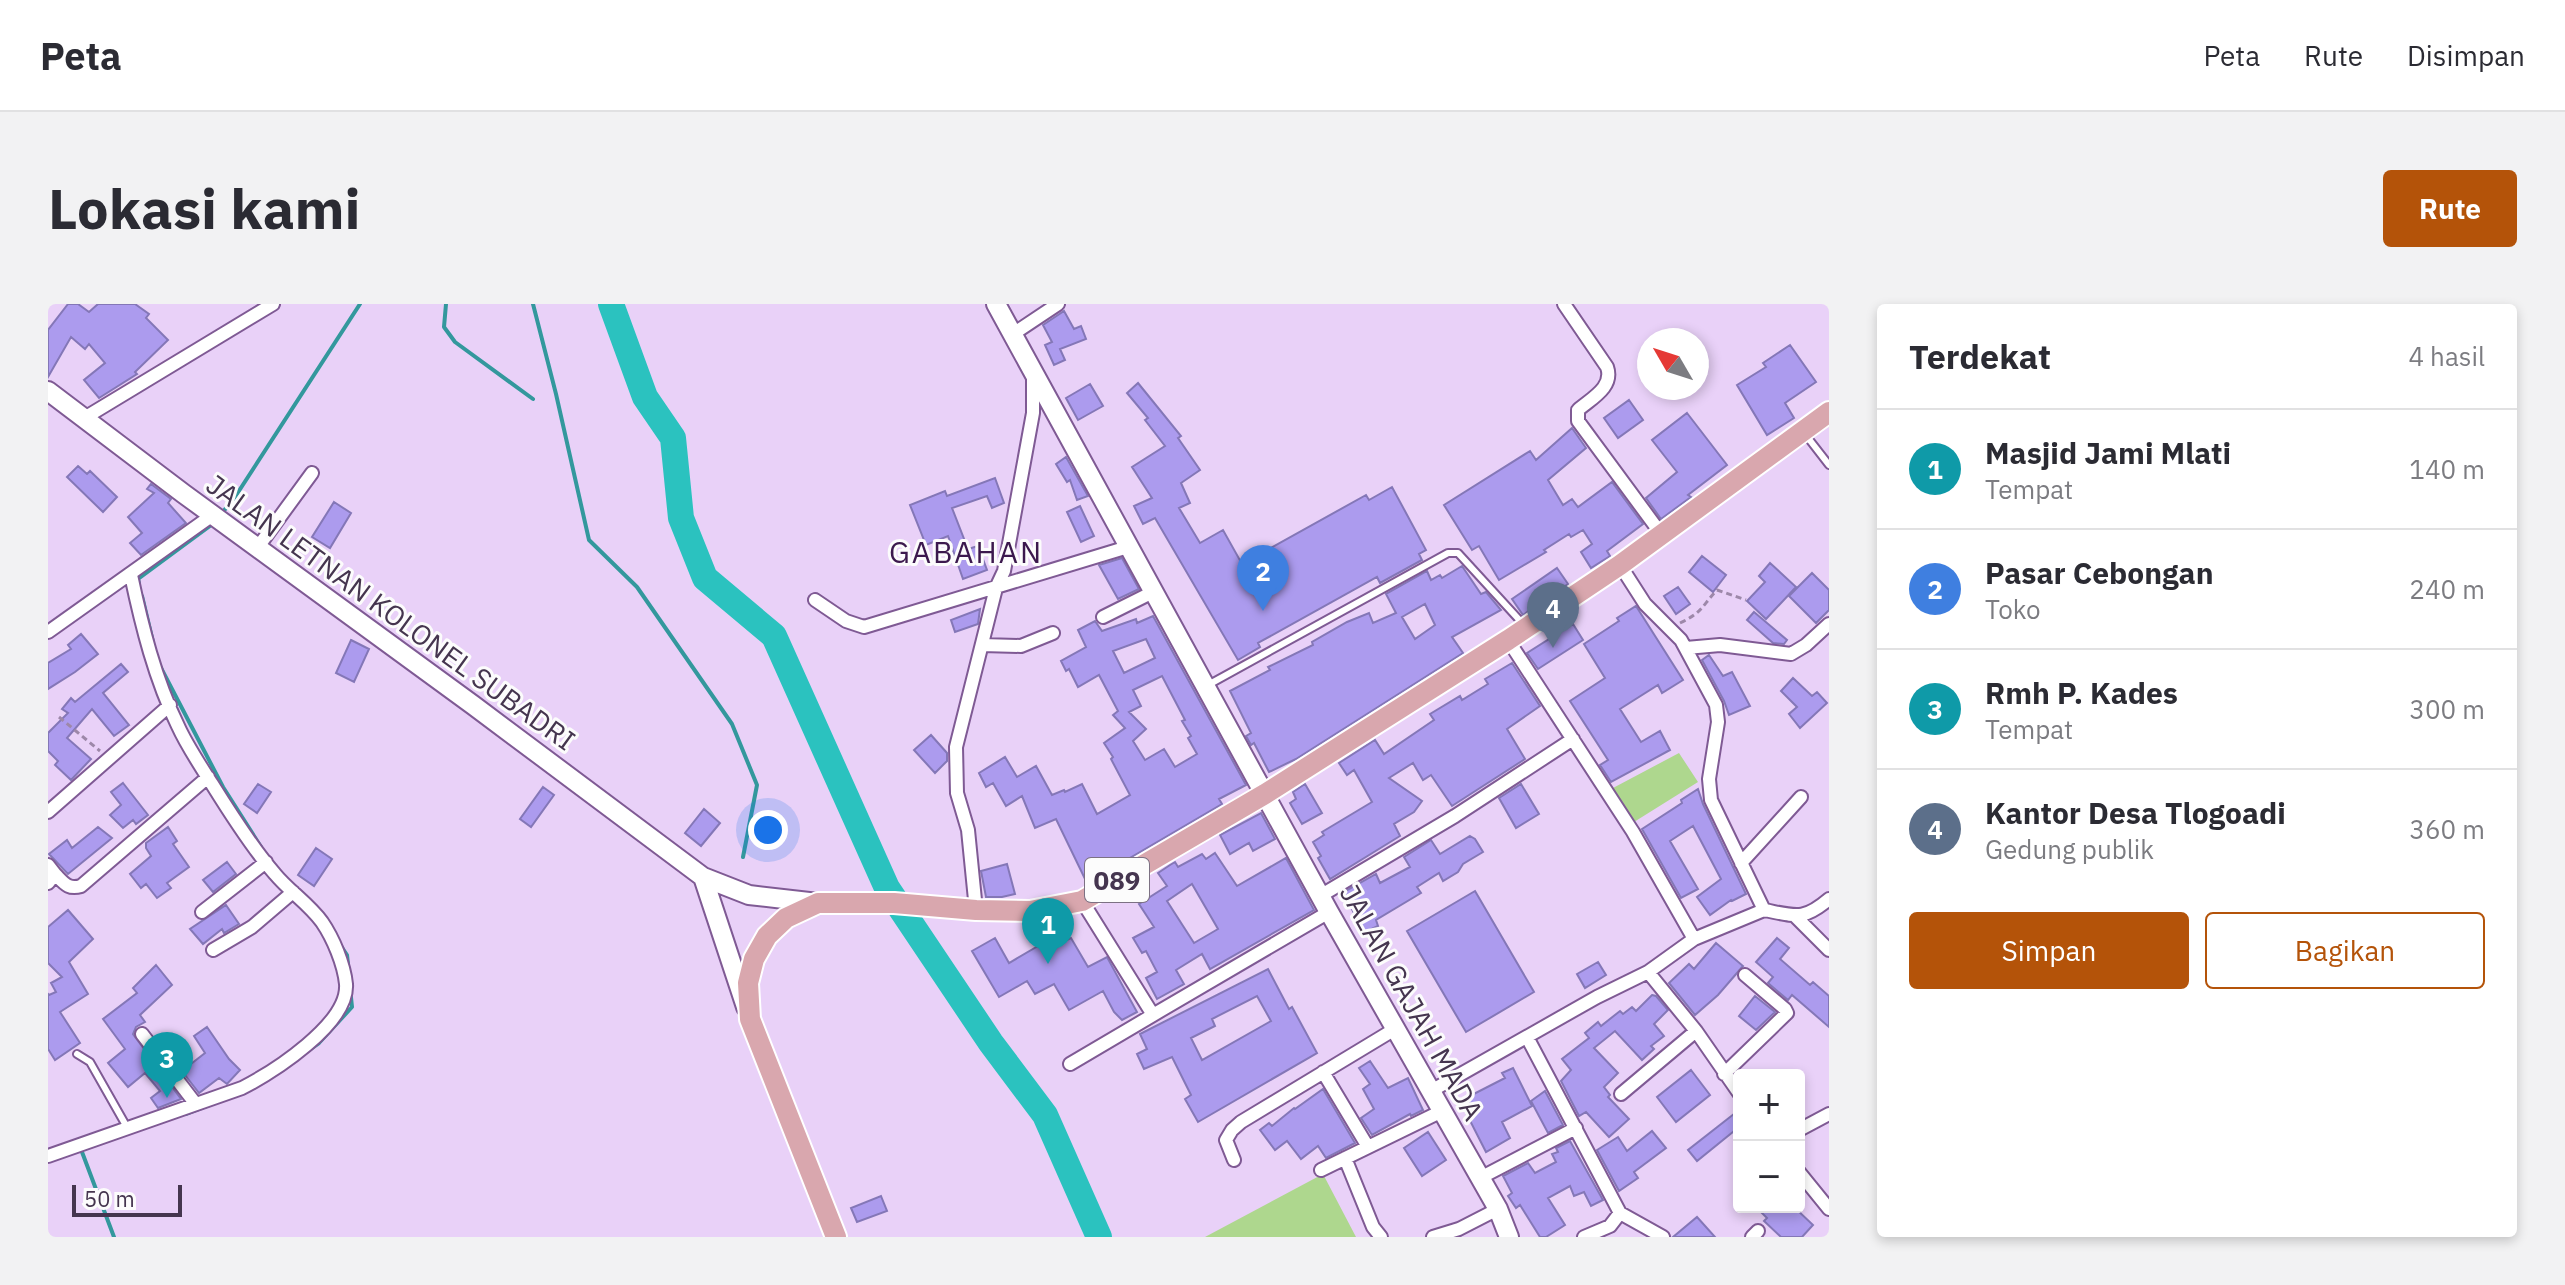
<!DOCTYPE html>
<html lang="id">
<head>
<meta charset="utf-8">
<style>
	body { margin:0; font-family:"IBM Plex Sans",sans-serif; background:#f2f2f3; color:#2b2b33 }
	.controls { position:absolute; right:24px; bottom:24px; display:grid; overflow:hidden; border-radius:8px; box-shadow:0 4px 12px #0003 }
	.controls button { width:72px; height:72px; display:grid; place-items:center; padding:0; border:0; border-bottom:2px solid #e1e1e2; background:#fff; color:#2b2b33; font:40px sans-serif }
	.compass { position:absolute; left:1589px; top:24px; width:72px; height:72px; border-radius:50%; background:#fff; box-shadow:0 4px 12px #0003; rotate:309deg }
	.scale { position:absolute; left:24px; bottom:20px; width:110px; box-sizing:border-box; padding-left:8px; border:4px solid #45354f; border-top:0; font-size:22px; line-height:28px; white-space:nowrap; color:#45354f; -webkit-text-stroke:6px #fcfcfc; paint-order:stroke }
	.you { position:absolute; left:720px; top:526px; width:28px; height:28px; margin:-20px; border:6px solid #fff; border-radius:50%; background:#1a73e8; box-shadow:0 0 0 12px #1a73e833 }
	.badge { display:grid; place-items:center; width:52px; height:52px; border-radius:50%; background:#b45309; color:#fff; font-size:26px; font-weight:700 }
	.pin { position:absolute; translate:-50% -66px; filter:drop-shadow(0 2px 4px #0008) }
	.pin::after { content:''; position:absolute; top:42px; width:28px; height:24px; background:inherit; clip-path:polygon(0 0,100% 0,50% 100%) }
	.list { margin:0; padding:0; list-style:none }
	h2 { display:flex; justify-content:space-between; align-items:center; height:104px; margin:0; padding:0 32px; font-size:34px }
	h2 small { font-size:26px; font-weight:400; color:#7c7c81 }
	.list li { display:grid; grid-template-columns:52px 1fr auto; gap:24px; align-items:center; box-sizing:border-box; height:120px; padding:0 32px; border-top:2px solid #e1e1e2 }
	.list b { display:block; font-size:30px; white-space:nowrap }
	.list p { margin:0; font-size:26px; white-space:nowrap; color:#7c7c81 }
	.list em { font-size:26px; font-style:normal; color:#7c7c81 }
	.actions { display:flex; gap:16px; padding:24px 32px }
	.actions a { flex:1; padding:18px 0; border:2px solid #b45309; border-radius:8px; text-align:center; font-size:28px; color:#b45309 }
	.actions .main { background:#b45309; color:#fff }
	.map { position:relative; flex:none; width:1781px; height:933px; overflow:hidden; border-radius:8px }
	header { display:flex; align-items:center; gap:48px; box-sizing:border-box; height:112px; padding:0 40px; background:#fff; border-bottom:2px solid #e1e1e2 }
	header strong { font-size:38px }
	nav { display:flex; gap:44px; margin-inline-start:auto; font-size:28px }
	.intro { display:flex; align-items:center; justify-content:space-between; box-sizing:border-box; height:192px; padding:0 48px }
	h1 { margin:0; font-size:56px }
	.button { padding:20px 36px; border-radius:8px; background:#b45309; color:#fff; font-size:28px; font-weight:700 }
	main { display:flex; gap:48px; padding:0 48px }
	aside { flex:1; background:#fff; border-radius:8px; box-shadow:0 4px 12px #0003 }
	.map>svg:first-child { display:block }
	.green { fill:#aed78e }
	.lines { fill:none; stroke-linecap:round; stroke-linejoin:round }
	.stream { stroke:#33989d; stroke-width:4 }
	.river { stroke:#2bc2bf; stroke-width:26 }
	.building { fill:#ac9bee; stroke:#8477b7; stroke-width:2; fill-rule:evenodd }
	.lane-casing { stroke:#7f5a94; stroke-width:10 }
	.street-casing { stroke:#7f5a94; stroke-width:16 }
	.secondary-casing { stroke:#7f5a94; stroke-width:22 }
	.primary-casing { stroke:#fff; stroke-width:24 }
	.path { stroke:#9d88a9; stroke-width:3; stroke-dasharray:6 4; stroke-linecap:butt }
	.lane { stroke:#fff; stroke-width:6 }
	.street { stroke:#fff; stroke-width:12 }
	.secondary { stroke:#fff; stroke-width:18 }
	.primary { stroke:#d9a7ae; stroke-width:20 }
	.labels { text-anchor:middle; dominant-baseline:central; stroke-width:6; stroke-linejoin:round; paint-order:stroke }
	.shield { fill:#fcfcfc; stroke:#7c7183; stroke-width:2 }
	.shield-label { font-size:26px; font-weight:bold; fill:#45354f }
	.street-label { font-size:28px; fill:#45354f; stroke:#fcfcfc }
	.neighbourhood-label { font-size:30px; letter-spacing:2px; fill:#3c194e; stroke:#fcfcfc }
</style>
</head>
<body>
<header>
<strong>Peta</strong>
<nav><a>Peta</a><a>Rute</a><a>Disimpan</a></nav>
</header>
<div class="intro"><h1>Lokasi kami</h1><a class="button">Rute</a></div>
<main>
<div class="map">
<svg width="1781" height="933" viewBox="0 0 1781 933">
	<rect width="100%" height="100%" fill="#e9d1f8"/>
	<path class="green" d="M1631 449 1650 478 1586 518 1565 484Z
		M1275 870 1308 933H1157Z"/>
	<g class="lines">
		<path class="stream" d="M398 0 396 23 407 38 485 95
			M485 0 508 90 541 236 589 283 684 420 709 481 695 553
			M174 209 187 193 312 0
			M91 280 90 275 166 219
			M94 292 105 338
			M112 362 175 483 213 543
			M293 642 299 651 300 660
			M261 746 271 739 304 703 302 684
			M138 810 167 799
			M34 848 66 933"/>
		<path class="river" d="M563 0 597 93 625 134 633 214 657 274 726 332 839 584 943 739 997 811 1051 933"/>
	</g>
	<path class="building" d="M20 0H30L41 8 50 0H87L101 10 98 14 120 36 87 68 89 70 51 94 36 76 57 59 41 40 37 45 23 33 0 73V26Z
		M1016 7 1026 25 1033 22 1038 35 1012 45 1017 56 1006 61 997 41 1004 38 995 21Z
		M1742 41 1768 78 1737 99 1746 114 1719 131 1689 81 1718 63 1715 59Z
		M1090 79 1133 132 1130 134 1152 166 1133 179 1142 199 1131 204 1152 239 1175 226 1194 260 1318 191 1321 196 1344 183 1378 246 1371 250 1374 256 1332 279 1329 273 1210 339 1212 343 1190 356 1107 214 1095 220 1086 202 1104 194 1084 163 1117 142 1097 116 1100 114 1079 89Z
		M1042 80 1055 102 1030 116 1018 94Z
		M1581 96 1595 116 1570 134 1556 114Z
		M1639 109 1679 161 1640 191 1643 193 1613 215 1598 194 1629 168 1604 136Z
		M1524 124 1538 144 1500 176 1515 201 1524 195 1530 203 1564 178 1595 220 1559 247 1562 252 1543 264 1533 248 1544 240 1535 226 1523 233 1521 230 1496 246 1498 248 1451 276 1431 242 1424 246 1396 201 1482 147 1488 156Z
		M1018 153 1040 192 1029 196 1022 176 1019 178 1008 160Z
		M30 162 39 170 42 167 69 193 55 208 19 173Z
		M947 174 956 199 944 204 939 192 904 204 920 245 930 242 939 266 915 275 900 232 878 241 862 201 897 187 899 192Z
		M103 180 123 195 120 199 138 219 93 251 82 239 94 229 80 213 106 189 99 185Z
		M286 198 303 209 282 244 264 233Z
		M1032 202 1046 232 1033 238 1019 208Z
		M1654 252 1678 271 1665 288 1641 268Z
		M1074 254 1091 285 1070 295 1051 261Z
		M1722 259 1748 283 1718 315 1699 297 1717 278 1711 272Z
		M1414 262 1433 290 1438 288 1453 306 1404 333 1415 349 1248 455 1221 468 1206 439 1203 441 1198 432 1203 429 1182 387 1222 366 1220 363 1265 341 1264 338 1299 318 1321 309 1325 319 1348 309 1338 290 1379 267 1383 276 1392 271 1394 274ZM1377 300 1387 321 1367 335 1354 313Z
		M1509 264 1520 280 1475 311 1464 295Z
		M1764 269 1781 286V306L1768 319 1741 292Z
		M1630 283 1642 300 1628 310 1616 292Z
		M1588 302 1635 376 1614 389 1610 381 1572 405 1593 438 1612 427 1622 446 1563 478 1552 461 1560 456 1522 397 1557 374 1536 340 1571 317 1569 314Z
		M932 305 930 320 907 328 903 316Z
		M1706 308 1739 336 1736 340 1725 339 1699 316Z
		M1105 312 1198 481 1171 495 1174 500 1039 579 1008 515 987 524 974 492 958 502 945 479 938 483 931 469 957 453 969 473 988 462 1004 491 1016 486 1017 488 1034 480 1049 510 1082 491 1063 455 1065 453 1056 439 1077 424 1065 411 1070 407 1051 371 1030 383 1021 365 1018 367 1013 357 1038 343 1030 326 1047 317 1054 327 1088 315 1089 319ZM1098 335 1107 354 1076 369 1065 347ZM1114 372 1137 416 1134 417 1143 432 1140 434 1149 450 1127 463 1116 445 1097 456 1085 437 1098 425 1081 408 1093 402 1085 386Z
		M1525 320 1535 336 1490 365 1479 349Z
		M33 330 50 350 27 368 0 385V359L23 345 20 341Z
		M303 336 321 345 306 378 288 369Z
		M1661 351 1675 372 1684 368 1702 402 1681 411 1676 397 1654 356Z
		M1464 359 1492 402 1459 425 1477 455 1404 502 1383 471 1375 476 1365 459 1341 474 1374 497 1366 508 1346 520 1352 532 1282 575 1270 554 1273 552 1265 538 1276 531 1274 528 1324 498 1306 466 1299 471 1291 459 1327 436 1336 450 1386 416 1382 410 1412 392 1414 396 1440 380 1437 375Z
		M73 360 80 368 55 389 81 421 66 432 44 405 19 434 43 455 23 476 7 461 10 457 0 447V429L20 409 14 405 23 394 27 398Z
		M1745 374 1764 392 1769 388 1779 399 1752 424 1741 410 1749 403 1733 387Z
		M883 431 899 449V457L887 469 866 446Z
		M75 479 100 511 88 520 85 516 75 524 62 511 73 501 63 488Z
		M210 480 223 488 209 509 196 500Z
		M1257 480 1274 509 1254 520 1242 499 1248 495 1245 488Z
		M1473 480 1491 510 1468 524 1451 494Z
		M495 483 506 491 483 523 472 515Z
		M1650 485 1655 500 1698 590 1684 597 1683 596 1662 611 1649 593 1673 575 1645 522 1622 537 1650 585 1633 594 1594 525 1634 499 1633 496Z
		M656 505 672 519 653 542 637 529Z
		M1213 509 1227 535 1205 547 1201 539 1182 550 1172 531Z
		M50 523 64 534 20 570 1 550 19 536 24 544Z
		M120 523 129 537 125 540 141 563 119 579 123 584 109 594 98 580 93 584 82 570 103 552 98 544V539Z
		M1422 532 1427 535 1435 548 1415 560 1410 568 1395 577 1391 569 1369 583 1373 589 1328 616 1330 622 1315 629 1296 588 1328 570 1332 579 1362 563 1356 553 1383 536 1392 550Z
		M268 544 284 555 266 582 250 571Z
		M1167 549 1189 582 1238 554 1266 606 1162 665 1154 650 1128 666 1136 680 1109 695 1098 674 1109 668 1098 647 1094 649 1085 634 1106 623 1091 600 1119 582 1110 569 1122 561 1127 558 1130 563 1154 550 1158 555ZM1144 580 1170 625 1146 639 1119 597Z
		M179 558 188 570 165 588 155 576Z
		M959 560 967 590 954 593H938L933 567Z
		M1427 587 1486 688 1418 728 1359 627Z
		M178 601 191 620 176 629 174 625 155 640 142 625Z
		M20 606 45 635 21 658 40 690 12 708 32 739 7 756 0 745V690L1 691 8 688 3 679 14 673 0 659V623Z
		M1014 628 1019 636 1023 634 1040 663 1059 653 1089 708 1074 716 1066 708 1055 687 1021 706 1006 680 987 690 979 677 951 693 924 647 947 634 961 659Z
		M1729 634 1741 644 1732 655 1762 681 1765 678 1781 692V723L1744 691 1740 696 1720 679 1725 673 1708 658Z
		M1668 639 1695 662 1670 691 1647 711 1621 679 1641 660 1646 665Z
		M1550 658 1558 671 1537 684 1529 670Z
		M108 661 124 681 92 711 97 718 88 723 85 730 133 795 110 804 103 794 112 787 97 769 80 783 60 759 77 745 55 715 89 689 85 684Z
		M1220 665 1241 705 1244 703 1269 749 1150 818 1137 795 1143 791 1124 753 1096 765 1089 750 1099 745 1092 730ZM1209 692 1223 717 1154 756 1143 734 1167 722 1164 715Z
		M1604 691 1608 692 1620 706 1606 720 1616 732 1603 742 1606 745 1594 756 1567 727 1546 744 1570 769 1556 783 1562 791 1560 793 1581 815 1561 833 1538 808 1531 812 1513 777 1523 766 1514 755 1541 734 1537 729 1550 718 1553 722 1572 707 1575 710 1584 703 1588 707Z
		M1707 692 1727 708 1708 726 1691 712Z
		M159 723 181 755 192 766 179 780 171 774 151 789 134 767 157 749 146 732Z
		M1322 757 1340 784 1360 774 1375 806 1363 812 1362 810 1324 831 1313 814 1326 805 1315 785 1322 780 1311 764Z
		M1465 764 1484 802 1454 818 1462 834 1438 848 1412 797 1457 774 1454 769Z
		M1643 766 1662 791 1628 818 1609 793Z
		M1275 785 1307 839 1278 854 1270 842 1253 855 1239 837 1227 846 1212 826 1221 819 1224 822 1246 804 1247 805Z
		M1497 787 1515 821 1500 829 1483 797Z
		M1691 806V823L1649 857 1640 846Z
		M1604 827 1618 844 1586 868 1590 874 1571 887 1549 846 1570 833 1579 847Z
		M1380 828 1398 856 1374 872 1356 844Z
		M1522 837 1555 896 1543 902 1536 888 1526 892 1522 882 1500 894 1517 921 1498 933H1492L1472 901 1468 904 1460 892 1464 889 1455 872 1480 859 1487 869 1508 858 1504 850 1510 848 1508 844Z
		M833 892 839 907 809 918 803 904Z
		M1708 903H1746L1765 921 1754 933H1733L1716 917 1719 914Z
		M1649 913 1667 933H1625Z"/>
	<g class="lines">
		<g class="lane-casing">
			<path id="lane" d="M1757 130 1781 161
				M1160 381 1400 249H1410L1476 321
				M29 750 42 758 80 825"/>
		</g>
		<g class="street-casing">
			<path id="street" d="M1516 0 1559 63C1566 83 1544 94 1530 106V117L1614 231
				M965 30 1010 0
				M38 113 225 0
				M210 243 264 169
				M1572 261 1597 300 1633 336 1668 401 1670 418 1661 475 1663 496 1716 606C1748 612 1755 617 1781 595
				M767 296 798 317 816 323 1080 243
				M1055 313 1105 288
				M0 328 166 210
				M1460 336 1585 528 1646 635
				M934 341 973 342 1005 329
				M1638 344 1672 341 1743 350 1758 341 1781 320
				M0 508 122 401
				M1693 559 1753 493
				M0 561 7 570 0 579
				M7 570C16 579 20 586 33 582L160 473
				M1272 592 1407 512 1525 435
				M1034 597 1105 711 1281 608
				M928 606 920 526 909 489 908 443 948 284 956 267 985 109V73
				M154 608 218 558
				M1747 612 1781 646
				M165 646 204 623 245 588
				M94 730 147 799
				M1479 733 1572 909 1562 922 1536 933
				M1022 760 1105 711
				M1275 768 1320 843
				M1676 770 1739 709 1737 705 1697 671
				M1383 787 1549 693 1600 668
				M1691 789 1648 727 1600 668 1646 635 1716 606
				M1573 790 1648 727
				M1751 826 1781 810
				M0 852 194 784C225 768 301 720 298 680 296 660 285 634 274 618 261 600 241 587 227 570 205 545 182 509 164 480 152 461 139 442 130 422 107 375 94 323 83 271
				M1297 854 1325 923 1333 933
				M1186 856 1178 836 1184 826 1193 818 1347 725
				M1273 866 1394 807
				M1751 868 1781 905
				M1432 874 1528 824
				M1572 909 1615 933
				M1385 933 1411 925 1450 905
				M1704 933 1710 927"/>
		</g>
		<g class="secondary-casing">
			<path id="secondary" d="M948 0 1281 608 1450 905 1461 933
				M0 87 136 190 425 401 655 573 701 591 770 599
				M655 573 698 703"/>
		</g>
		<g class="primary-casing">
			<path id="primary" d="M788 933 702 715 700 679 706 655 719 632 738 614 770 599H846L928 606 982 607 1034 597 1217 490 1460 336 1572 261 1781 108"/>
		</g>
		<path class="path" d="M1632 319C1655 308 1653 303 1669 286L1698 296
			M11 413 52 447"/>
		<use href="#lane" class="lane"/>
		<use href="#street" class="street"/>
		<use href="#secondary" class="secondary"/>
		<use href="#primary" class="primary"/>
	</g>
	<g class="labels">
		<rect class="shield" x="1037" y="554" width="64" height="44" rx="6"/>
		<g class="shield-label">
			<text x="1069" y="576">089</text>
		</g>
		<g class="street-label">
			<text transform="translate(343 308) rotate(36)">JALAN LETNAN KOLONEL SUBADRI</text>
			<text transform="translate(1364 698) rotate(61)">JALAN GAJAH MADA</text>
		</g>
		<g class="neighbourhood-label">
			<text x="918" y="247">GABAHAN</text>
		</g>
	</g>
</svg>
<div class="controls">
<button>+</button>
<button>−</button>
</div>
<svg class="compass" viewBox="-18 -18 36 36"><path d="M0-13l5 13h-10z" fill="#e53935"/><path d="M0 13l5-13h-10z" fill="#7c7c81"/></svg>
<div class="scale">50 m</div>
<div class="you"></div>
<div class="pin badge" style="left:1000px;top:660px;background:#0f9aa8">1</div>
<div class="pin badge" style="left:1215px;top:307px;background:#3f7fe0">2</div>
<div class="pin badge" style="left:119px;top:794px;background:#0f9aa8">3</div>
<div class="pin badge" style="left:1505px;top:344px;background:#5c6f8a">4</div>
</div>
<aside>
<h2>Terdekat<small>4 hasil</small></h2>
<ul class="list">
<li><span class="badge" style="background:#0f9aa8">1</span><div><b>Masjid Jami Mlati</b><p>Tempat</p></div><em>140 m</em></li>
<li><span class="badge" style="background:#3f7fe0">2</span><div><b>Pasar Cebongan</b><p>Toko</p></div><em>240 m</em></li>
<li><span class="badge" style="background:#0f9aa8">3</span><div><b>Rmh P. Kades</b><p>Tempat</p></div><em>300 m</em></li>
<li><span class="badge" style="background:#5c6f8a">4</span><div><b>Kantor Desa Tlogoadi</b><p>Gedung publik</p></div><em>360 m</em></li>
</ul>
<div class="actions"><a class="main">Simpan</a><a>Bagikan</a></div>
</aside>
</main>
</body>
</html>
